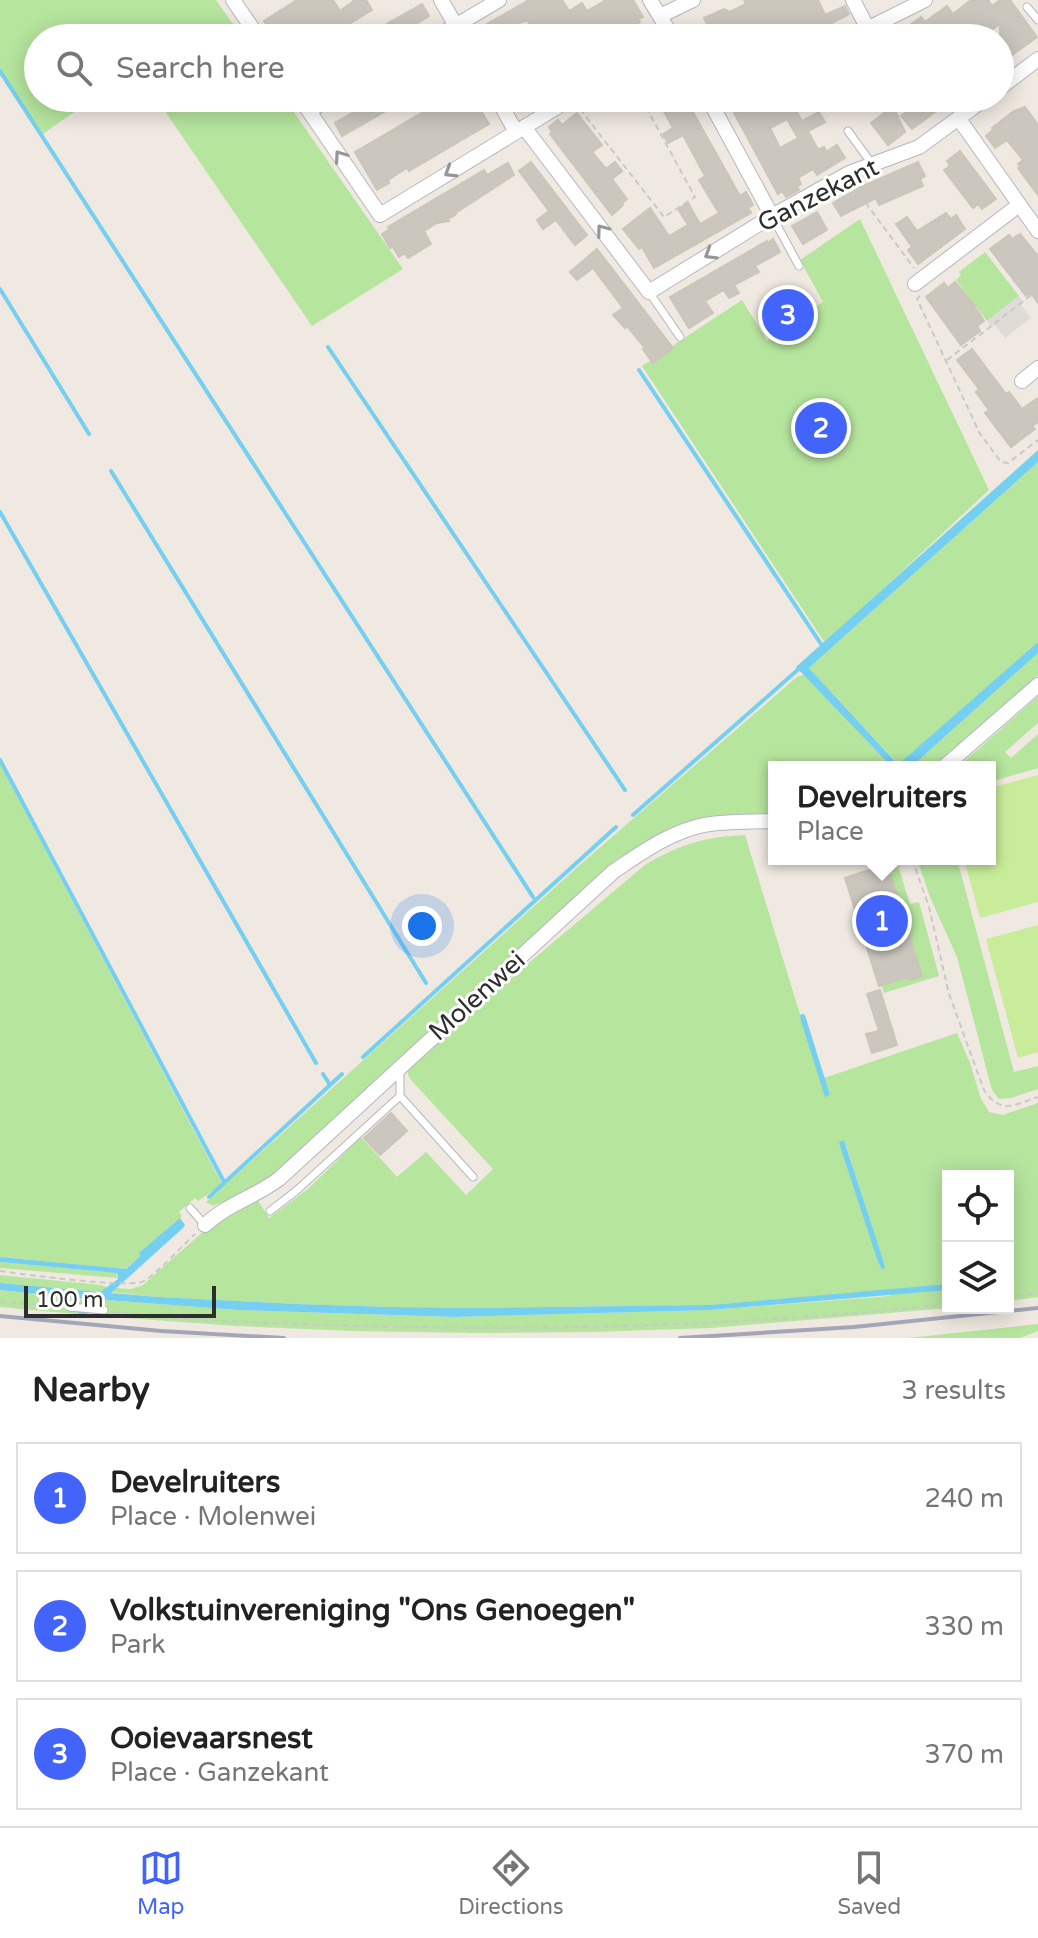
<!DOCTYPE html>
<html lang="en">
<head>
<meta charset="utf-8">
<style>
	body { margin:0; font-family:"Varela Round",sans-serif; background:#f2f2f2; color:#222 }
	.controls { position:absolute; right:24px; bottom:24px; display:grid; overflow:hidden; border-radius:0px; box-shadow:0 4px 20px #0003 }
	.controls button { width:72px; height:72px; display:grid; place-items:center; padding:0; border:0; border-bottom:2px solid #e0e0e0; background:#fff; color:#222; font:40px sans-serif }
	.scale { position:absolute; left:24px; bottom:20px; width:192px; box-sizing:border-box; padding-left:8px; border:4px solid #2e2e2e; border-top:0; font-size:22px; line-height:28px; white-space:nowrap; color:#2e2e2e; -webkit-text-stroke:6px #fff; paint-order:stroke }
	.you { position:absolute; left:422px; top:926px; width:28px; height:28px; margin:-20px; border:6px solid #fff; border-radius:50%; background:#1a73e8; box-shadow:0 0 0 12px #1a73e833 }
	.badge { display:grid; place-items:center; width:52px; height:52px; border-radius:50%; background:#4264fb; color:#fff; font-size:26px; font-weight:700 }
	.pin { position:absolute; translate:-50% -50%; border:4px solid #fff; box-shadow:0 2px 8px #0006 }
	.popup { position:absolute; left:768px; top:761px; width:228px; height:104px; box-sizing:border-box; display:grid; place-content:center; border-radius:0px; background:#fff; filter:drop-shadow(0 2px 6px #0005); font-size:26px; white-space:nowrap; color:#767676 }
	.popup b { font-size:30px; color:#222 }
	.popup::after { content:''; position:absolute; left:50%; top:100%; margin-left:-16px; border:16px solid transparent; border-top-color:#fff }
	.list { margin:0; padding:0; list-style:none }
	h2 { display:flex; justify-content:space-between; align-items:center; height:104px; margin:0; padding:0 32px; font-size:34px }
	h2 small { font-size:26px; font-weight:400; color:#767676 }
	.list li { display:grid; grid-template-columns:52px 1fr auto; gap:24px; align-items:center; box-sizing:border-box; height:112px; margin:0 16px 16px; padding:0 16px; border:2px solid #e0e0e0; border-radius:0px }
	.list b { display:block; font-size:30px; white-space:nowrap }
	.list p { margin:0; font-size:26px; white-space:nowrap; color:#767676 }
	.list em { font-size:26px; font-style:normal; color:#767676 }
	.icon { flex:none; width:44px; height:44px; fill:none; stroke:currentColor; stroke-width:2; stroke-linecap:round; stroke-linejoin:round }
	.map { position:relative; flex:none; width:1038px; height:1338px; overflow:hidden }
	.search { position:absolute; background:#fff; box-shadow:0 4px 20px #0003; left:24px; right:24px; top:24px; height:88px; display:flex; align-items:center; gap:20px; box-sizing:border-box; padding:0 28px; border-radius:44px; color:#767676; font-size:30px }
	.sheet { height:488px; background:#fff }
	nav { display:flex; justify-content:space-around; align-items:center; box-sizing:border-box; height:112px; border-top:2px solid #e0e0e0; background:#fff; font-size:22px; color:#767676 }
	nav a { display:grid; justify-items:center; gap:4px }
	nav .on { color:#4264fb }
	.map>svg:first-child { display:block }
	.green { fill:#b6e59e; fill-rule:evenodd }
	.pitch { fill:#c9ec9a }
	.plaza { fill:#dfdcd8 }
	.water { fill:#75cff0 }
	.pier { fill:#efe9e1 }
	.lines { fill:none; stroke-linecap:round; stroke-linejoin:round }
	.stream { stroke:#75cff0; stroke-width:4 }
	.building { fill:#cbc7bf; stroke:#cbc5ba; stroke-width:2; fill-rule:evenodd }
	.service-casing { stroke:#b4b7c1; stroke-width:9 }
	.minor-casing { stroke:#b4b7c1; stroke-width:16 }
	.path { stroke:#c9c9c9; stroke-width:2; stroke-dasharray:6 4; stroke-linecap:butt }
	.service { stroke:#fff; stroke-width:7 }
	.minor { stroke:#fff; stroke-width:14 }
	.rail { stroke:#a3a6b8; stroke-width:4 }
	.oneway { stroke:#969696 }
	.labels { text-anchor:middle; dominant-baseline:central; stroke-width:6; stroke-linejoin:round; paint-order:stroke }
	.street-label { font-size:26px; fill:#2e2e2e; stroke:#fff }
</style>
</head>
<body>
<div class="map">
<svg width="1038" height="1338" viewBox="0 0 1038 1338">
	<rect width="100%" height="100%" fill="#efe9e1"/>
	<path class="green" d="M0 0H216L243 38H38V98H94L40 136 0 75Z
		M156 98H284L403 269 312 326Z
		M860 219 989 490 825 643 642 366 742 300 767 341 823 302 800 260Z
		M985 252 1019 296 987 321 956 280 961 275 959 272Z
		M1038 462V642L901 763 896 762 809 668Z
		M1038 653V675L932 767H911Z
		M805 675 892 767H774V815L679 827 641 844 614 864 264 1185 213 1206 206 1202 582 863 798 676Z
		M1038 696V723L1005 752 1011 758 1038 734V768L990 782V767H958Z
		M0 764 221 1182V1185L198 1201 195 1198 179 1212 182 1216 180 1218 140 1253V1256L125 1269 0 1257Z
		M745 835 825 1096 830 1095 824 1078 957 1033 970 1063 981 1099 989 1112 1003 1115 1038 1103V1297L1008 1301V1176H948L949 1308 711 1328 591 1332 476 1333 353 1331 236 1326 86 1315 90 1313 103 1314 104 1307 98 1306 102 1301 106 1300 238 1310 455 1317 710 1310 890 1296 889 1290 710 1305 478 1308 390 1307 296 1304 159 1297 110 1292 115 1288 131 1289 143 1285 214 1222 257 1199 269 1218 308 1189 361 1137 397 1177 426 1152 466 1195 493 1169 412 1081 409 1077 406 1067 646 864C682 844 704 837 745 835ZM839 1142 846 1145 872 1227 859 1200Z
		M883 859H896L910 904 919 902 939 976 884 993 849 884 885 871Z
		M917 859H957L1014 1072 1038 1066V1089L1011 1098 999 1099 992 1090 957 957 930 897Z
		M0 1262 116 1273 118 1278 0 1268Z
		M0 1275 101 1285 107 1287 100 1292 0 1283Z
		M0 1290 86 1299 89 1303 87 1305 71 1304 70 1311 79 1312 76 1314 0 1307Z
		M1038 1324V1331L1020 1338H908Z"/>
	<path class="pitch" d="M1038 775V902L980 918 964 859H990V788Z
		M1038 925V1052L1018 1058 986 939Z"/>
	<path class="plaza" d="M1019 296 1023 302 1021 305 1031 318 1005 338 995 325 992 327 987 321Z"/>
	<path class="water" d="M1038 450V462L809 668 891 757 896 762H901L1038 642V653L911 767H892L796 667Z
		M803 1014 805 1015 830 1095 825 1097 801 1021 800 1015Z
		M844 1140 883 1260 885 1268 882 1269 878 1262 840 1146 839 1142Z
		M180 1218 185 1225 183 1228 111 1293 159 1297 296 1304 390 1307 478 1308 710 1305 948 1284V1290L710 1310 455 1317 238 1310 106 1300 102 1301 59 1338H50L89 1303 86 1299 0 1290V1283L100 1292 118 1279V1275L116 1273 0 1262V1257L126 1269 140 1256 139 1253Z"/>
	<path class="pier" d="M71 1314 92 1316 66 1338H46Z"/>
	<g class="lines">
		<path class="stream" d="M0 71 533 897
			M0 289 89 434
			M328 347 625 790
			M639 370 821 644
			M111 471 426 983
			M0 512 316 1063
			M0 760 223 1180
			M633 815 801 667
			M363 1057 616 827
			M323 1074 330 1085
			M209 1197 342 1074"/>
	</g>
	<path class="building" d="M297 0H333L340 11 355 0H366L372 10 334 33 337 38H269L266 31 269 29 264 21Z
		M529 0H562L569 11 582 3 587 11 606 0H633L643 17 638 19 640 22 613 38H538L527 20 509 27 511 31 501 37 499 33 488 38 482 27Z
		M744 0H818L825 15 845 6 849 14 824 27 827 35 818 38H802L800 34 792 38H714L704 18 724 9 730 12 746 4Z
		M971 0H988L992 6 1000 0H1010L1037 37 1000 64V24L980 38H954L945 27 930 38H893L921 17 925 22 947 6 953 14Z
		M422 4 429 16 414 25 392 38H362Z
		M379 98H408L342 136 335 123Z
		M430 98H469L478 113 481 111 489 124 409 171 407 168 388 180 389 183 377 190 355 152 435 105Z
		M670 98H685L740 196 746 192 753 205 748 208 751 213 654 268 642 247 639 249 623 229 650 208 669 236 688 225 678 209 688 203 700 224 719 213 699 180 705 176 683 135 668 143 663 134 673 128 660 104Z
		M774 98H789L802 121 819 112 825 122 808 131 818 150 824 147 826 152 837 145 845 158 817 175 813 169 798 178 801 184 797 187 799 190 786 197 782 191 778 194 734 113 747 106 751 112ZM787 119 798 138 780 148 770 128Z
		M925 98H954L912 129 901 116Z
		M893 106 905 132 888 145 871 123Z
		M1025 107 1038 125V195L1018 168 1020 167 1018 164 1023 160 1007 140 995 148 986 136 993 130 992 128 1014 111Z
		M577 113 602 145 592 152 606 169 615 162 622 171 612 179 627 199 622 203 623 205 612 215 550 134 552 132 549 127 558 120 562 125Z
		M960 151 996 199 982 209 978 204 973 208 944 170 950 166 947 161Z
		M531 162 587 235 575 245 556 220 543 229 537 220 549 211 519 171Z
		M918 162 925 176 920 179 923 186 879 205 876 198 841 216 833 203 861 187Z
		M508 163 514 175 457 212 455 215 448 219 449 221 437 223 424 231 431 244 408 258 404 253 399 257 393 247 390 248 382 234 390 229 388 227 484 170 487 175Z
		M817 212 827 230 803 244 792 226Z
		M946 213 951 219 956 215 965 229 918 264 908 250 912 247 896 224 907 217 917 231Z
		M1020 234 1038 256V303L1031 293 1026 296 990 249 1009 235 1012 239Z
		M773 239 780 252 755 266 759 272 734 285 739 293 729 298 724 290 705 301 713 313 689 328 670 297 767 241 768 243Z
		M597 249 673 348 653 363 643 349 645 348 627 326 625 328 613 315 623 308 593 268 577 280 570 272Z
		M955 282 972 302 984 321 977 326 980 331 961 345 926 297 944 283 948 288Z
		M788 296 795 308 799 305 808 322 784 336 767 307Z
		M972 349 1006 394 1009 392 1022 409 1038 398V422L1032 426 1035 429 1011 447 985 413 989 410 976 392 979 389 957 360Z
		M836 400 841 410 830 416 825 406Z
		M887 864 922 976 910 980 909 977 879 986 845 878Z
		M880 990 897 1045 872 1053 866 1034 879 1031 867 994Z
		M391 1113 407 1131 380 1155 364 1138Z"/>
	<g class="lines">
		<g class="service-casing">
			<path id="service" d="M1027 7 1038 20
				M848 131 872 164
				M772 216 799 266
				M649 292 680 337
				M399 1070 400 1074V1096L473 1177
				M190 1208 205 1225
				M270 1211 296 1191 400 1096
				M70 1307 104 1310"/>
		</g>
		<g class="minor-casing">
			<path id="minor" d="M233 0 259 38
				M441 0 463 38
				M650 0 673 38
				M853 0 868 29
				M660 16 693 0
				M435 38 499 0
				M849 38 925 0
				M1000 88 1038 59
				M300 98 380 215 572 98
				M497 98 516 132
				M708 98 772 216
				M309 111 331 98
				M959 119 1038 231
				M524 127 649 292 772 216 849 173 919 147 986 98
				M915 284 1019 205
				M1022 381 1038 368
				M944 767 1038 685
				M205 1225C227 1204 255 1197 279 1179L614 871C643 852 670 832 704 825 726 821 751 822 774 821"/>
		</g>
		<path class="path" d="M580 109 664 217 695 197 641 98
			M856 185 865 202 914 268
			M920 296 917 299 980 434 1001 462 1008 463 1038 440
			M947 360 1038 290
			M912 859 929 907 949 994 984 1090C1001 1115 1014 1105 1038 1097
			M0 1271C22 1274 130 1289 144 1281 160 1271 180 1248 195 1234
			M1008 1297 1038 1293
			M0 1302 59 1306
			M113 1312C157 1318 202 1320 246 1322 298 1324 351 1326 403 1327 585 1330 767 1324 948 1304"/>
		<use href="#service" class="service"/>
		<use href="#minor" class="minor"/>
		<path class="rail" d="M0 1316 161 1331 284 1338
			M680 1338 854 1327 1038 1308"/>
	</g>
	<defs><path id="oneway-chevron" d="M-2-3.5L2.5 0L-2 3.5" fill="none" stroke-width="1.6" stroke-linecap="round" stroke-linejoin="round" transform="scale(2)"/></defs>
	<g class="oneway">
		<use href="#oneway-chevron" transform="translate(340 156) rotate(-125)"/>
		<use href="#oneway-chevron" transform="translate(450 172) rotate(148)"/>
		<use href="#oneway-chevron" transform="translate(602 230) rotate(-127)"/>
		<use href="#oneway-chevron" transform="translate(710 254) rotate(148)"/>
	</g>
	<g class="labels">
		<g class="street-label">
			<text transform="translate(818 195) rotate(-27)">Ganzekant</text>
			<text transform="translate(477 996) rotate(-42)">Molenwei</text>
		</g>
	</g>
</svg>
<div class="controls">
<button><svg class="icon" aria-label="locate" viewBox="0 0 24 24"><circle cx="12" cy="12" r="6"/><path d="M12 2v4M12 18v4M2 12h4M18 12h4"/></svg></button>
<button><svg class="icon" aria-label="layers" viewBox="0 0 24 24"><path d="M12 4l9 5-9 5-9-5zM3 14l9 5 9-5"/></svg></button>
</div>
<div class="scale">100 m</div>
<div class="you"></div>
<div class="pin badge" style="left:882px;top:921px">1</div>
<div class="popup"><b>Develruiters</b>Place</div>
<div class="pin badge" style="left:821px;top:428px">2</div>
<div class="pin badge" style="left:788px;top:315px">3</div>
<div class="search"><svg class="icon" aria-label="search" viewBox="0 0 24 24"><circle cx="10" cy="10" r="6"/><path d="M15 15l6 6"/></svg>Search here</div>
</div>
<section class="sheet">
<h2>Nearby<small>3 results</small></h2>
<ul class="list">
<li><span class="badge">1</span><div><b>Develruiters</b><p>Place · Molenwei</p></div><em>240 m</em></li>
<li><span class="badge">2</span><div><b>Volkstuinvereniging &quot;Ons Genoegen&quot;</b><p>Park</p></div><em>330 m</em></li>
<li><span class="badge">3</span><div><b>Ooievaarsnest</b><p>Place · Ganzekant</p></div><em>370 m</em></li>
</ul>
</section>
<nav>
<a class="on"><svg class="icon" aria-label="map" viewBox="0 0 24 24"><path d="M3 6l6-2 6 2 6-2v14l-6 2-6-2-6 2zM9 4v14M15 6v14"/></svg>Map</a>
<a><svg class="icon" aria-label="directions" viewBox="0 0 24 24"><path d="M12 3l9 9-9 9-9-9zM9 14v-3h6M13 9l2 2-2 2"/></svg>Directions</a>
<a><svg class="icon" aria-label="saved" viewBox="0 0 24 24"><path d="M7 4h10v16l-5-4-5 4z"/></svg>Saved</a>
</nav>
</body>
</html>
